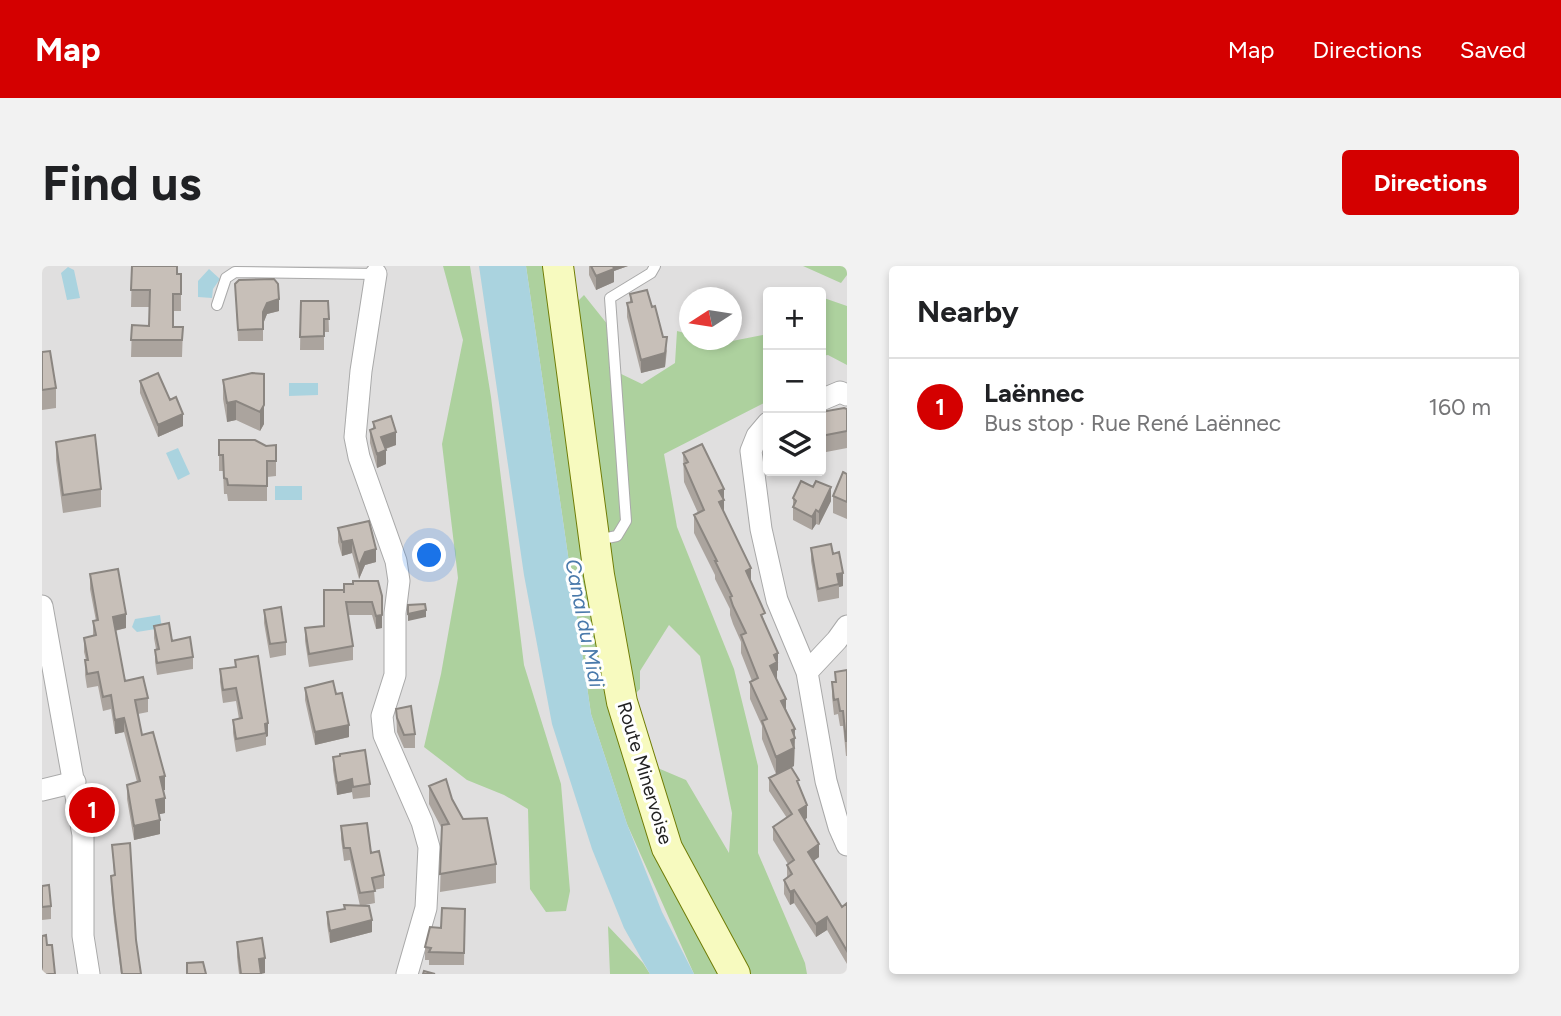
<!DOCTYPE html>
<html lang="en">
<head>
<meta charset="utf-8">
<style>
	body { margin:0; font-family:Figtree,sans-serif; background:#f2f2f2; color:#202124 }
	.controls { position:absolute; right:21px; top:21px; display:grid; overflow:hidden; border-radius:7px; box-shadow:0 4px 10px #0003 }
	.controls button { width:63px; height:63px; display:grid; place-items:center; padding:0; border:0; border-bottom:2px solid #e0e0e0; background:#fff; color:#202124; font:35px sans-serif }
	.compass { position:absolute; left:637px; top:21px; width:63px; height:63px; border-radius:50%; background:#fff; box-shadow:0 4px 10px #0003; rotate:258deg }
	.you { position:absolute; left:388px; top:290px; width:24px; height:24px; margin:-18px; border:5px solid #fff; border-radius:50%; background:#1a73e8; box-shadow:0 0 0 10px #1a73e833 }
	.badge { display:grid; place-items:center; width:46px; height:46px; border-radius:50%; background:#d40000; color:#fff; font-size:23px; font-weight:700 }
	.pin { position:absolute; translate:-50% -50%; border:4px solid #fff; box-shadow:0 2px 7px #0006 }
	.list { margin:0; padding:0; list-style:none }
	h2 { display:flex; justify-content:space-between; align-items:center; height:91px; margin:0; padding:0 28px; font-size:30px }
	h2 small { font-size:23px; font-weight:400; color:#757577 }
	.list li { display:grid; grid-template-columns:46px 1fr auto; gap:21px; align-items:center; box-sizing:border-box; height:98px; padding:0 28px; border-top:2px solid #e0e0e0 }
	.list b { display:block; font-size:26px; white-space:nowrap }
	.list p { margin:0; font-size:23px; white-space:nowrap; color:#757577 }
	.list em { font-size:23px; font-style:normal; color:#757577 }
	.icon { flex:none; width:38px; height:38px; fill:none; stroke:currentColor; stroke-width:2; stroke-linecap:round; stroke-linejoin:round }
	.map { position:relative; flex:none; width:805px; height:708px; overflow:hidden; border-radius:7px }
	header { display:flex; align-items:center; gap:42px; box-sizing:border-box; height:98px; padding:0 35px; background:#d40000; color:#fff }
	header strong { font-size:33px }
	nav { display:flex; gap:38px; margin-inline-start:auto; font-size:24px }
	.intro { display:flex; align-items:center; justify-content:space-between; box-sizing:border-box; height:168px; padding:0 42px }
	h1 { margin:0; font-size:49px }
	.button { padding:18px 32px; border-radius:7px; background:#d40000; color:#fff; font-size:24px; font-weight:700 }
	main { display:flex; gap:42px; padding:0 42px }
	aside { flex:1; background:#fff; border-radius:7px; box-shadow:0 4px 10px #0003 }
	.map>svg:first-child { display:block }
	.residential { fill:#e0dfdf; fill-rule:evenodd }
	.forest { fill:#add19e; fill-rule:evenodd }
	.water { fill:#aad3df }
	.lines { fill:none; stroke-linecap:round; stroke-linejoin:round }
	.lane-casing { stroke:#a9a9a9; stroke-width:12 }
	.street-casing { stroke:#a9a9a9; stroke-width:23 }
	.secondary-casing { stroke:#707d05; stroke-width:32 }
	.lane { stroke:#fff; stroke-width:10 }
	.street { stroke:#fff; stroke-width:21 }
	.secondary { stroke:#f7fabf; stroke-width:30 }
	.wall { fill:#aba49e }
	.shaded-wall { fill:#8b8681 }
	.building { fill:#c7bfb8; stroke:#8b8681; stroke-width:2 }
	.labels { text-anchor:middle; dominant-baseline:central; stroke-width:6; stroke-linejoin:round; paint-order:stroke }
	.street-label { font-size:19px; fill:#222; stroke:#fff }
	.water-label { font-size:21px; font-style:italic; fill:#4a7aab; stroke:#fff }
</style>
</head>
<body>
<header>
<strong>Map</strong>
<nav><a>Map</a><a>Directions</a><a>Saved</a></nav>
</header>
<div class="intro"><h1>Find us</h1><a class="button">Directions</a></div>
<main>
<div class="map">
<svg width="805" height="708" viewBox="0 0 805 708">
	<rect width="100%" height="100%" fill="#f2efe9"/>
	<path class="residential" d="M0 0H796L805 5V708H0ZM726 26H779V205H726ZM648 32H690V74H648Z"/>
	<path class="forest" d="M401 0H428L449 131 482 399 519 518 528 625 524 645 504 646 488 623 486 543 462 529 425 514 382 481 399 408 416 312 400 178 421 74Z
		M484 0H509L511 60 542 29 566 59 575 106 600 118 633 97 635 65 647 68 648 74 685 76 726 68V135L622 188 635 261 692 403 716 500V587L763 697 765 708H652L585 558 549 448ZM627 359 658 390 690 547 687 587 644 514 611 500 575 446 598 423V405Z
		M761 0H805V9L799 17Z
		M779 31 805 40V99L786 89 779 90Z
		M566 660 601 697 608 708H568Z"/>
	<path class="water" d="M437 0H484L549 448 585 558 620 646 652 708H608L582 662 550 583 510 458 482 309Z
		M26 1 32 4 38 32 25 34 19 7Z
		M167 3 178 13 171 23 170 32 156 31V15Z
		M247 117H276V129L247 130Z
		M136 182 148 208 136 214 124 187Z
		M233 220H260V234H233Z
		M118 349 120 362 95 366 90 361 93 353Z"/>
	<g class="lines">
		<g class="lane-casing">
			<path id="lane" d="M175 39 184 12 193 6 334 8
				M555 274 575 270 584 255 568 32 609 7 613 0"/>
		</g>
		<g class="street-casing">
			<path id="street" d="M334 8 319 105 313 171 317 191 354 295 357 315 353 347V409L340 450 342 469 380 556 387 581 384 642 365 708
				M779 134 798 126 805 129
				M726 157 715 170 709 185 719 263 735 334 765 406 784 515 797 561 805 579
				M0 340 41 569V670L47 708
				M765 406 795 374 805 360
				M0 524 33 516"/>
		</g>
		<g class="secondary-casing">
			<path id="secondary" d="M516 0 557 309 580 436 625 582 693 708"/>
		</g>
		<use href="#lane" class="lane"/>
		<use href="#street" class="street"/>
		<use href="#secondary" class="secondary"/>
	</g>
	<path class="wall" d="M90 0 139 8V45H131V61H141L140 91H89L90 59 107 60 108 41H89Z
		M547 0H586L572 5V16L554 24 547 9Z
		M193 18 237 45 225 48 221 58V75H196Z
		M588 28 610 41 625 85 623 101 599 107 585 51V37H588Z
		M259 35H286L287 66H282V84H258Z
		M0 86 14 122V142L0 144Z
		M210 107 222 158 218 165 194 154 185 156 181 133V114Z
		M98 115 141 160 116 171 98 127Z
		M805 143V182L779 187V146Z
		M331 156 354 179 344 183V198L335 202 328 177V164L331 162Z
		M177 174 224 180 234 179V210L225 211V235H186L185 228H182L181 205H177Z
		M14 176 59 223V241L21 247 14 194Z
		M641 187 682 240V247L709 316 723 357 736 404 735 405V414L753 471 752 500 749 501 757 520 765 552 762 553 777 591 771 595 800 641 805 637V698L785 664 774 671 752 637 748 639 742 628V614L745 612V599L746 598 731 574V561L745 552 727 525V512L734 508 720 473V460L708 433V416L710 415 699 387V376L691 358 688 349V343L673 313V309L652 267V249L656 247 642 216Z
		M805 208V253L791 247V230Z
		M751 232 789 235 777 259 774 258 770 264 751 254Z
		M296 262 334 296 323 299 317 313 310 287 300 290 296 276Z
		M769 282 791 288 801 320 797 321V332L776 336 769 295Z
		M48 308 84 362 73 365 83 415 106 432V446L96 448 100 469 123 524H121L123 547 117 548 118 568 92 574 85 533V519L95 516 82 466 73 468 69 443 61 445 56 420 45 422 43 409 44 394 42 386V372L51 370V355H54L48 323Z
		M336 315 340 362 334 363 330 349H306L311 380V394L267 401 263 375V362L282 360 302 324 311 318Z
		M222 344 244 376V389L228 392 222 357Z
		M112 360 151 391V403L115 409 113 396V384L114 383 112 372Z
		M193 394 226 470 224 471V479L194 486 191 467V454L197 453 194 435 181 437 178 416V403L193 401Z
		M805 404V490H804L801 460H798L796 448 792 449 790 431V416H793V406Z
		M263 422 294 428 307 471 273 479 263 434Z
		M354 443 373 468V482H362L355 466Z
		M291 491 328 518V531L311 533 310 526 295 529 291 504Z
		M387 520 410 533 421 553 454 598V617L398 626 400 563 387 538Z
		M299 560 329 587 342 609V622L332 624 333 637 319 640 330 666 288 677 285 658V646L302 643V639L318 640 308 594 302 595 299 573Z
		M70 579 94 674 99 708H79L72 655 69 622V610L72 609Z
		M0 620 9 640V653L0 654Z
		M423 643 422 699H387V694H383V681L399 662Z
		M195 676 223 707 219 708H197L195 691Z"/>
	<path class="shaded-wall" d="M569 0H586L572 5V16L554 24V10Z
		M237 33V45L225 48 221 58V46L225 37Z
		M625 71 623 101 599 107V94Z
		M194 135V154L185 156V137Z
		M222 139V158L218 165V146Z
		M141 148V160L116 171V159Z
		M354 166V179L339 184V171Z
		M344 184V198L335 202V188Z
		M789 221V235L777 259V246Z
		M682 223V252L677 254V225Z
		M774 244V258L770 264V251Z
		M310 274V287L300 290V276Z
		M334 283V296L323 299 317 313V300L323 286Z
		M709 302V320L704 305Z
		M801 307V320L797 321 795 308Z
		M340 343V362L334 363V350Z
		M384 344V351L366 355V348Z
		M84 348V362L71 365V351Z
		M736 387V404L735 405V414L728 400 732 389Z
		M744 433V451L739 435Z
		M82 452V466L73 468V454Z
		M226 457V470L224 471 223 458Z
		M307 459V471L273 479V466Z
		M753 463 752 500 734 509V491L750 464Z
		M123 510V524L118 525V511Z
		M310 513V526L295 529V517Z
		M123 532V547L114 549V534Z
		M765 539V552L757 557V544Z
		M118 554V568L92 574V560Z
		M777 578V591L766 599V586Z
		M752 624V637L748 639V626Z
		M785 651V664L774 671V658Z
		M330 654V666L288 677V665Z
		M223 692V707L217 708V693Z"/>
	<path class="building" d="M90 0H135V8H139V28H131V61H141L140 74H89L90 59 107 60 108 24H89Z
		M549 0H571L572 3 554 10Z
		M232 13 236 18 237 33 225 37 221 46V63L196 64 193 18 197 14Z
		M605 24 610 41 613 40 621 71H625L623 87 599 94 585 37 590 36 588 28Z
		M259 35H286L287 53H282V70L258 71Z
		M8 85 14 122 0 124V86Z
		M116 107 128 134 134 131 141 148 116 159 98 115Z
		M210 107 222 108V139L218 146 194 135 185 137 181 114Z
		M802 142 805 143V165L779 170V146Z
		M349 150 354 166 339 171 344 184 335 188 328 164 333 162 331 156Z
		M53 169 59 223 21 229 14 176Z
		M177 174H213L224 180 234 179V195H225V220L186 219 185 213 182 212 181 189H177Z
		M660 178 682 223 677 225 682 234 677 236 709 302 704 305 723 347 719 349 736 387 732 389 735 396 728 400 744 433 739 435 753 463 750 464 753 472 749 474 752 482 734 491 720 455 725 453 708 416 716 412 699 369 704 367 691 340 688 331 690 330 673 295H675L652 249 662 244 642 198 646 196 641 187Z
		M801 206 805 208V236L791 230Z
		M759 215 771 221 774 215 789 221 777 246 774 244 770 251 751 241 754 235 751 232Z
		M327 255 334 283 323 286 317 300 310 274 300 276 296 262Z
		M789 278 791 288 797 286 801 307 795 308 797 318 776 323 769 282Z
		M76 303 84 348 71 351 83 415 101 411 106 432 93 434 100 469 111 466 123 510 118 511 123 532 114 534 118 554 92 560 85 519 98 515 82 452 73 454 69 429 61 431 56 406 45 408 43 394H46L42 372 54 369 51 355 56 354 48 308Z
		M311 315H336L340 330V349L334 350 330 336H304L311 380 267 388 263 362 282 360V324H302V327V318H311Z
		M383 338 384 344 366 348V339Z
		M239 341 244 376 228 378 222 344Z
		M127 357 130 375 148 371 151 391 115 397 113 384 117 383 112 360Z
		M216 390 226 457 223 458 224 467 194 473 191 454 200 452 194 422 181 424 178 403 194 401 193 394Z
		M805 404V475H804L801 445H798L796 433 792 434 790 416H794L793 406Z
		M291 415 294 428 300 427 307 459 273 466 263 422Z
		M369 440 373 468 362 469 355 452 354 443Z
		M323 484 328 518 311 521 310 513 295 517 291 491 298 490V488Z
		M749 501 757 514 755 515 765 539 757 544 777 578 766 586 800 641 805 637V685L785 651 774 658 752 624 748 626 742 614 750 608 745 599 752 594 731 561 750 548 727 512Z
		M404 513 410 533 421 553 445 552 454 598 398 608 400 559 407 558 387 520Z
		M325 557 329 587 337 585 342 609 330 612 333 625 318 627 308 582H302L299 560Z
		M88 577 94 674 99 708H80L72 642 69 610 73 609 70 579Z
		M7 619 9 640 0 641V620Z
		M302 639 327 640 330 654 288 665 285 646 303 643Z
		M400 642 423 643 422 687 387 686 389 682 383 681 388 661 399 662Z
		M4 669 5 679H10L13 708H0V670Z
		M220 672 223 692 217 693 219 708H199L195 676Z
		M161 696 164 708H145V697Z
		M382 705 393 708H381Z"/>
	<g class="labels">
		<g class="street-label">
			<text transform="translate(603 507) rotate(73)">Route Minervoise</text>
		</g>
		<g class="water-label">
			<text transform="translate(543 357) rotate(79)">Canal du Midi</text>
		</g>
	</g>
</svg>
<div class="controls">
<button>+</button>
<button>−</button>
<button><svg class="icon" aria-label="layers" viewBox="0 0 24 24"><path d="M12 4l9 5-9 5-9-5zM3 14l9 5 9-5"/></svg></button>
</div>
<svg class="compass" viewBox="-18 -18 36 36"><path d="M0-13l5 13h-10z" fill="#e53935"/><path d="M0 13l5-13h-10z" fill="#757577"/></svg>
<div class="you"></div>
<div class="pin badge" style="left:50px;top:544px">1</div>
</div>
<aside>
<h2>Nearby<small></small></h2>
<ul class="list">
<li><span class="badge">1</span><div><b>Laënnec</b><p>Bus stop · Rue René Laënnec</p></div><em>160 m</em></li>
</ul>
</aside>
</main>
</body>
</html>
